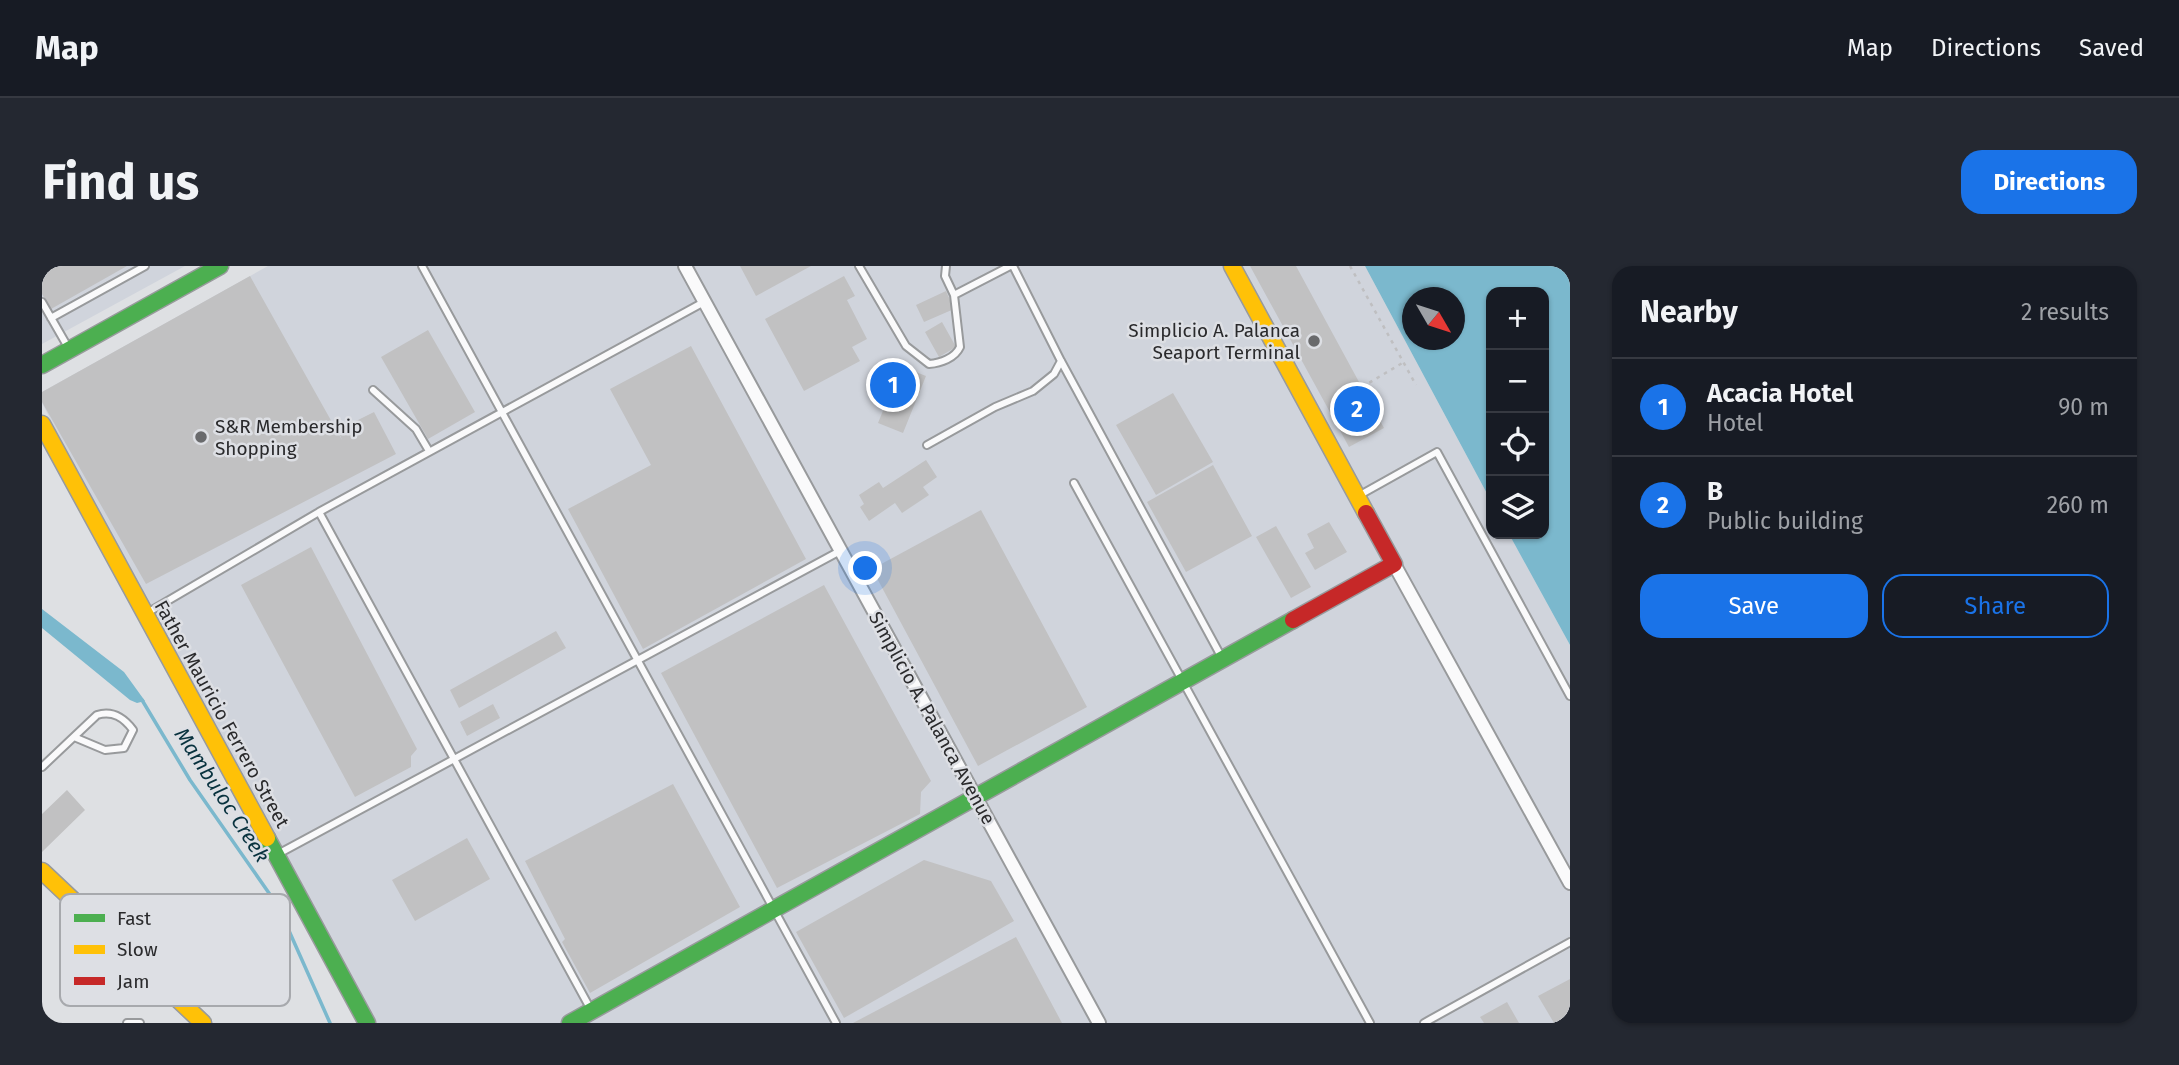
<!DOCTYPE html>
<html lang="en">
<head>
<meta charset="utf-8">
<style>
	body { margin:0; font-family:"Fira Sans",sans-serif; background:#242831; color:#f1f3f6 }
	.controls { position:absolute; right:21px; top:21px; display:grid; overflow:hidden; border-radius:14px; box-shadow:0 2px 5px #0004 }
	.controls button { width:63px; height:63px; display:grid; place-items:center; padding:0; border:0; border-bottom:2px solid #363941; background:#171b24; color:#f1f3f6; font:35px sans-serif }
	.compass { position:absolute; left:1360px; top:21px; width:63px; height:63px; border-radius:50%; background:#171b24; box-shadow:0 2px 5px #0004; rotate:129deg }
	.you { position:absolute; left:824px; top:303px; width:24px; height:24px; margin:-18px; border:5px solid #fff; border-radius:50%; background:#1a73e8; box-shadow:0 0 0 10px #1a73e833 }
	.badge { display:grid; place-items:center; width:46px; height:46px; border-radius:50%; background:#1a73e8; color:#fff; font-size:23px; font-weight:700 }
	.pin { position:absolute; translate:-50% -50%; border:4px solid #fff; box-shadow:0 2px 7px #0006 }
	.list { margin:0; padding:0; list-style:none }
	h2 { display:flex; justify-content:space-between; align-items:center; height:91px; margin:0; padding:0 28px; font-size:30px }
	h2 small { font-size:23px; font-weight:400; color:#9ea1a6 }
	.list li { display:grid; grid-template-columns:46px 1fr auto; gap:21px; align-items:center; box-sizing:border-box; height:98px; padding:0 28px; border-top:2px solid #363941 }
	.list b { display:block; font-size:26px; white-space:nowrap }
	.list p { margin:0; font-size:23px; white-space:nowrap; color:#9ea1a6 }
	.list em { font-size:23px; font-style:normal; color:#9ea1a6 }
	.actions { display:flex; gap:14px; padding:21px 28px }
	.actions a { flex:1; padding:16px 0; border:2px solid #1a73e8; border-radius:21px; text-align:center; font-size:24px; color:#1a73e8 }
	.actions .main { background:#1a73e8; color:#fff }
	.icon { flex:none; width:38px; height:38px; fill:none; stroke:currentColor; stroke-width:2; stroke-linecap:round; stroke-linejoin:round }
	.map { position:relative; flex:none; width:1528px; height:757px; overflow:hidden; border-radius:21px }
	header { display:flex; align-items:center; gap:42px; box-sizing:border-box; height:98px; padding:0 35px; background:#171b24; border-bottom:2px solid #363941 }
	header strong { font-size:33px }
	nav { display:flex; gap:38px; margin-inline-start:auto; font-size:24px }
	.intro { display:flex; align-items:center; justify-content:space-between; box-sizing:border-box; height:168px; padding:0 42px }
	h1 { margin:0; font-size:49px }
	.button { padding:18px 32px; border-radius:21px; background:#1a73e8; color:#fff; font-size:24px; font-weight:700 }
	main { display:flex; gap:42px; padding:0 42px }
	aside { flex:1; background:#171b24; border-radius:21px; box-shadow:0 2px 5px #0004 }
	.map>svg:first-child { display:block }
	.built { fill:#d0d4dc }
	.water { fill:#7bb8cd; fill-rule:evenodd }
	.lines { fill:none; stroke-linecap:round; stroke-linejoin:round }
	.stream { stroke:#7bb8cd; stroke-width:3.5 }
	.building { fill:#c1c1c2 }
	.lane-casing { stroke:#989a9c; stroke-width:10 }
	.street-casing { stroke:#989a9c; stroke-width:16 }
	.fast-casing { stroke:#989a9c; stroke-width:19 }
	.slow-casing { stroke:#989a9c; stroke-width:19 }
	.jam-casing { stroke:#989a9c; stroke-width:19 }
	.path { stroke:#bfbfc1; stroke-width:2.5; stroke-dasharray:3.5 5; stroke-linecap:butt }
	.lane { stroke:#fafafb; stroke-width:6 }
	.street { stroke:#fafafb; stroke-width:12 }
	.fast { stroke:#4caf50; stroke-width:16 }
	.slow { stroke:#ffc107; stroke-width:16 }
	.jam { stroke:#c62828; stroke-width:16 }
	.poi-dot { fill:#696a6c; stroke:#dddfe4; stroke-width:2.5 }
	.labels { text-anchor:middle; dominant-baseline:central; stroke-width:5; stroke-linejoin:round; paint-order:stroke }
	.poi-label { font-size:19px; fill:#2a2a2c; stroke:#dddfe4; text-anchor:end }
	.street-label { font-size:19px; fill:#2a2a2c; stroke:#dddfe4 }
	.water-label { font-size:21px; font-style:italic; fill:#08323e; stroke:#dddfe4 }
	.key { fill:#dddfe4; stroke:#a7a9ad; stroke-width:2 }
	.key-label { font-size:19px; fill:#2a2a2c }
</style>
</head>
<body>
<header>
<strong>Map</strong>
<nav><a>Map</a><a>Directions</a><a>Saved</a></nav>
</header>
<div class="intro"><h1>Find us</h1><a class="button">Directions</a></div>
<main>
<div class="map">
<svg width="1528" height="757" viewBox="0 0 1528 757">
	<rect width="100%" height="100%" fill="#dee0e3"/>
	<path class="built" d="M0 0H143L0 78Z
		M226 0H1323L1449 235V268H1467L1528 379V757H321L0 137V126Z"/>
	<path class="water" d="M1323 0H1528V379L1467 268H1502V26H1449V235ZM1370 32H1412V74H1370Z
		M0 343 82 406 103 435 95 437 88 434 0 362Z"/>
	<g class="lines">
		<path class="stream" d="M100 434 148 514 236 640 288 757"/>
	</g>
	<path class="building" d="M0 0H85L9 43 0 28Z
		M698 0H769L714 30Z
		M1208 0H1254L1342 162 1307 181Z
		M208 10 300 174 296 164 332 146 354 188 104 318 0 136V126Z
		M802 10 813 30 805 34 825 73 810 81 818 95 762 125 723 53Z
		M904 25 912 43 882 56 874 39Z
		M900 56 914 81 897 91 883 66Z
		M386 64 433 146 386 173 339 91Z
		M649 80 764 293 601 383 526 243 609 199 568 123Z
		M859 100 884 110 861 167 836 157Z
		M1131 127 1171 196 1114 229 1074 159Z
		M884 194 895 211 881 221 887 229 860 247 853 237 827 255 818 241 822 238 817 229 837 216 841 222Z
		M1171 199 1210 270 1144 306 1105 236Z
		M939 244 1045 441 936 500 830 303Z
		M1287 256 1305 286 1273 304 1263 287 1272 282 1265 268Z
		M1234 260 1269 321 1249 332 1214 271Z
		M269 281 375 483 369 490V501L313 531 199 319Z
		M782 319 889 515 879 526 878 548 735 622 619 407Z
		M514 365 524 382 417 442 408 424Z
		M451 438 458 452 425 470 418 456Z
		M631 518 698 641 548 727 520 676 523 673 483 595Z
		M25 524 43 544 0 586V548Z
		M425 572 448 613 373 655 350 614Z
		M882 594 949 615 972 655 802 752 754 666Z
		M974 671 1020 757H811Z
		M1528 713V750L1512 757 1496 730Z
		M1465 736 1477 757H1442L1438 751Z"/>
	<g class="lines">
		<g class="lane-casing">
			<path id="lane" d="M380 0 794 757
				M817 0 864 80 887 98C899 97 913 92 918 81L912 29
				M904 0 903 10 912 29 968 0
				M971 0 1019 95 1180 392
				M0 36 27 83
				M9 52 103 0
				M331 124 374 163 387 185
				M885 179 953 141 991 125 1012 108 1019 95
				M1032 217 1328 757
				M1318 229 1395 186 1528 430
				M277 246 548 742
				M105 347 277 246 662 36
				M0 501 55 449C71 444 82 452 91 464L82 482 63 484 32 471
				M236 588 798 285
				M85 757H98
				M1382 757 1528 676"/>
		</g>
		<g class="street-casing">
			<path id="street" d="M643 0 1057 757
				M1352 298 1528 617"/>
		</g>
		<g class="fast-casing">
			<path id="fast" d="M0 99 178 0
				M225 572 325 757
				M528 757 1251 354"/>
		</g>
		<g class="slow-casing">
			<path id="slow" d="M1190 0 1324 247
				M0 158 225 572
				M0 605 161 757"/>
		</g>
		<g class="jam-casing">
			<path id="jam" d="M1251 354 1352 298 1324 247"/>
		</g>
		<path class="path" d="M1308 0 1374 119
			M1320 121 1362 96"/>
		<use href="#lane" class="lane"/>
		<use href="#street" class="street"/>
		<use href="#fast" class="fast"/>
		<use href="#slow" class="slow"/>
		<use href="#jam" class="jam"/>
	</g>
	<g class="poi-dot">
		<circle cx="1272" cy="75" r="7"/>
		<circle cx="159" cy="171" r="7"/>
	</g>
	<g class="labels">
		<g class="poi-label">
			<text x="1258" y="64">Simplicio A. Palanca<tspan x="1258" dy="22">Seaport Terminal</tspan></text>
			<text x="173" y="160" text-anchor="start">S&amp;R Membership<tspan x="173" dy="22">Shopping</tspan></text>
		</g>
		<g class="street-label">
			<text transform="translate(180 448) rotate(61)">Father Mauricio Ferrero Street</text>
			<text transform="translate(890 452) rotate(61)">Simplicio A. Palanca Avenue</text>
		</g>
		<g class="water-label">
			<text transform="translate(180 529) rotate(57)">Mambuloc Creek</text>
		</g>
	</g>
	<rect x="18" y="628" width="230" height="112" rx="10" class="key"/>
	<rect x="32" y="648" width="31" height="8" fill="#4caf50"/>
	<rect x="32" y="679" width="31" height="9" fill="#ffc107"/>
	<rect x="32" y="711" width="31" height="8" fill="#c62828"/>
	<g class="key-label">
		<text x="75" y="659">Fast</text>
		<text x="75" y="690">Slow</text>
		<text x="75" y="722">Jam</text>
	</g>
</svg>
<div class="controls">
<button>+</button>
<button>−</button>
<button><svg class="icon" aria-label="locate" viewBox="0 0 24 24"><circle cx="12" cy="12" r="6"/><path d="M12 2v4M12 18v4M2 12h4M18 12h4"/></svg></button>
<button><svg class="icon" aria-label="layers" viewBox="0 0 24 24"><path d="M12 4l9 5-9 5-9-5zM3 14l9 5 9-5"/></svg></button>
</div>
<svg class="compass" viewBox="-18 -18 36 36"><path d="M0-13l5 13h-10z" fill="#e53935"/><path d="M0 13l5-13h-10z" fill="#9ea1a6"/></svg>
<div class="you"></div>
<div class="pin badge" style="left:851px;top:119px">1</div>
<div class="pin badge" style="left:1315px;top:143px">2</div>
</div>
<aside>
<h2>Nearby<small>2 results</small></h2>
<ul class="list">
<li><span class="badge">1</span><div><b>Acacia Hotel</b><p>Hotel</p></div><em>90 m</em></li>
<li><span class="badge">2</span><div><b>B</b><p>Public building</p></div><em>260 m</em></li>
</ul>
<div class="actions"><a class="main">Save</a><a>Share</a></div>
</aside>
</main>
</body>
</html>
